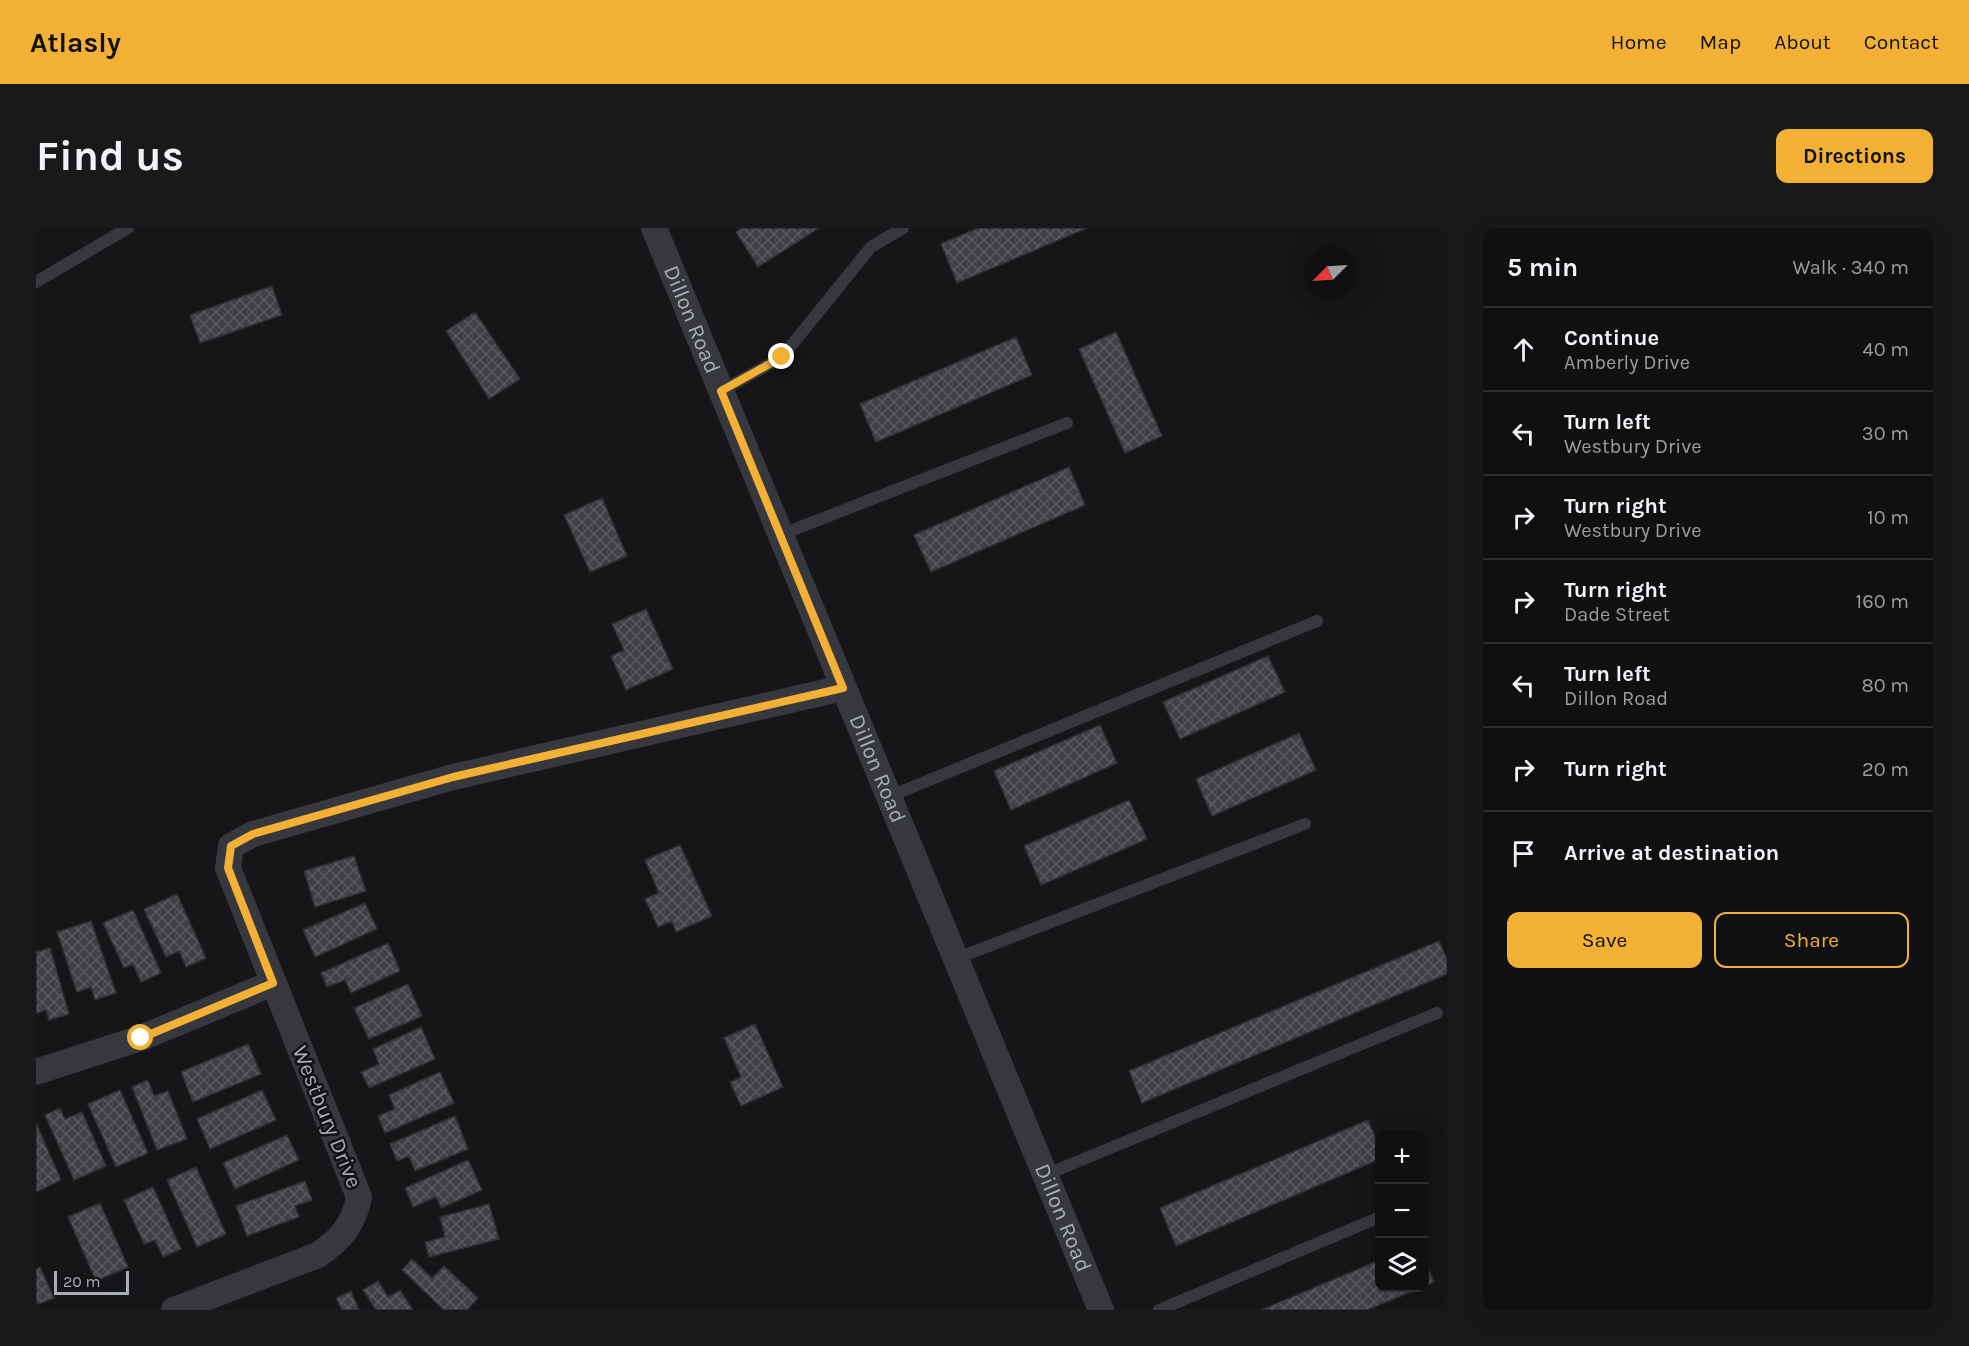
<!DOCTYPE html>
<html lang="en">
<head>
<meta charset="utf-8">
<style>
	body { margin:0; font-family:Karla,sans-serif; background:#19191b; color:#f1f3f6 }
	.controls { position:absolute; right:18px; bottom:18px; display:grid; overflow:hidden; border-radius:12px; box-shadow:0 6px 24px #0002 }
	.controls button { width:54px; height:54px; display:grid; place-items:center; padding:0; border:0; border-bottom:2px solid #303032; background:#101012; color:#f1f3f6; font:30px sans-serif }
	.compass { position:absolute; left:1267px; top:18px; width:54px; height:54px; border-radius:50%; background:#101012; box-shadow:0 6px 24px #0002; rotate:246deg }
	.scale { position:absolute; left:18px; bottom:15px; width:75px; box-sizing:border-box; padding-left:6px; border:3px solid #a8adb8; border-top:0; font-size:16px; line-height:21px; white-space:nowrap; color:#a8adb8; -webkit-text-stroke:4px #111113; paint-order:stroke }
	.stop { position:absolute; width:18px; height:18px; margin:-14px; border:4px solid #f2b134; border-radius:50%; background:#fff }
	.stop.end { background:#f2b134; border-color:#fff; box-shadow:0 2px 6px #0008 }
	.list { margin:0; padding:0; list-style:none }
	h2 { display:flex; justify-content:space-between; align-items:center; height:78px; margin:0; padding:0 24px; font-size:26px }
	h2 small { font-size:20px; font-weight:400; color:#9c9d9f }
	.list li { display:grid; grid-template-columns:39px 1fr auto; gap:18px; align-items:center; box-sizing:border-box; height:84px; padding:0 24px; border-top:2px solid #303032 }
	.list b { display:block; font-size:22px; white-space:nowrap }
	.list p { margin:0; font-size:20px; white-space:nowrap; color:#9c9d9f }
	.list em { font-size:20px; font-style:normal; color:#9c9d9f }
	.actions { display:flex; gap:12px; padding:18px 24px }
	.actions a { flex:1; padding:14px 0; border:2px solid #f2b134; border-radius:12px; text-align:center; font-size:21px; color:#f2b134 }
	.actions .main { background:#f2b134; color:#111 }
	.icon { flex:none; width:33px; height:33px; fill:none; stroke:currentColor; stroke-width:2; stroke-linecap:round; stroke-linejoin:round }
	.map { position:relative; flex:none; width:1411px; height:1082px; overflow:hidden; border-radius:12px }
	header { display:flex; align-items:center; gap:36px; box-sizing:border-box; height:84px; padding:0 30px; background:#f2b134; color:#111 }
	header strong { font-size:28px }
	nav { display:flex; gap:33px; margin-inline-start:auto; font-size:21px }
	.intro { display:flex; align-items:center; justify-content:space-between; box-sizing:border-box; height:144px; padding:0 36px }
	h1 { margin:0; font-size:42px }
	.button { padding:15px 27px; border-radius:12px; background:#f2b134; color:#111; font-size:21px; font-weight:700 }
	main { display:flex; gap:36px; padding:0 36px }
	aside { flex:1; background:#101012; border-radius:12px; box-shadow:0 6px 24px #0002 }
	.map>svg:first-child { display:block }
	.building { fill:url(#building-cross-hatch); stroke:#303034; stroke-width:1.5 }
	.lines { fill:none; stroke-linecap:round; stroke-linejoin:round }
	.lane { stroke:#37383d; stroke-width:12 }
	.street { stroke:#37383d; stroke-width:26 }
	.route { stroke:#f2b134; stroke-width:8 }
	.labels { text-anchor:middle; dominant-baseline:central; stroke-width:5; stroke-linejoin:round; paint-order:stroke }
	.street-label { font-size:22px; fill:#a8adb8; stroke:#111113 }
</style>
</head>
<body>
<header>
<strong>Atlasly</strong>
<nav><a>Home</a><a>Map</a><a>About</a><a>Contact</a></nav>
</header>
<div class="intro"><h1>Find us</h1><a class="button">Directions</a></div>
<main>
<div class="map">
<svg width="1411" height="1082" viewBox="0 0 1411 1082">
	<defs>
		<pattern id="building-cross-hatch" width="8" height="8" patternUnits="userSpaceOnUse" patternTransform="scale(1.5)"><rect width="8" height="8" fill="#404145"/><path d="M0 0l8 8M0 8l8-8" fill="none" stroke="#595a5e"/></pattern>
	</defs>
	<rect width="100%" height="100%" fill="#161618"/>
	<path class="building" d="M706 0H783L722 39 700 4Z
		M942 0H1051L921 55 905 16Z
		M236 58 246 87 164 115 154 87Z
		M439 84 484 151 453 171 410 103Z
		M1080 104 1126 208 1089 225 1043 121Z
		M980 109 996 147 840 214 824 176Z
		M1033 239 1049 277 895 344 878 307Z
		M566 270 591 328 554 344 528 287Z
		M610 381 637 441 590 462 575 428 588 422 576 396Z
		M1232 428 1249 464 1144 511 1127 474Z
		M1064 497 1081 535 975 582 958 543Z
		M1263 505 1280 542 1176 588 1160 551Z
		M1093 572 1111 611 1005 657 988 618Z
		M644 617 676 688 640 704 636 693 622 699 609 671 623 665 609 632Z
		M318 628 330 663 279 679 268 643Z
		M141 666 170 730 150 739 143 723 130 729 108 681Z
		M329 675 341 701 279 729 267 702Z
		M97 682 125 745 105 754 97 736 88 740 67 695Z
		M55 693 80 765 59 772 55 759 41 764 21 704Z
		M1403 713 1411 731V746L1106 875 1093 843Z
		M352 715 364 743 315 765 309 752 291 759 285 745Z
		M14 720 33 786 13 792 10 782 1 785 0 782V724Z
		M372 756 386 788 333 811 318 780Z
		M719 796 747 859 705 878 694 854 705 849 688 810Z
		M385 799 399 831 333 860 325 844 343 836 337 821Z
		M212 816 225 846 157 874 145 844Z
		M404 844 418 875 349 905 342 888 359 881 353 867Z
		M112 852 118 868 132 863 151 911 121 922 96 859Z
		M84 862 112 925 80 939 52 876Z
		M226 862 240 892 174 921 161 891Z
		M24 880 29 891 46 884 70 938 38 952 9 887Z
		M419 888 432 921 379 943 373 928 361 933 354 916Z
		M1332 892 1344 921V931L1140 1018 1124 980Z
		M0 895 25 952 0 964Z
		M251 907 263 932 199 961 187 935Z
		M432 932 446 962 405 980 400 969 377 979 369 960Z
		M160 939 190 1006 161 1019 131 952Z
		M269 953 276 972 259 978 263 989 211 1008 200 978Z
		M117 959 145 1021 127 1029 119 1012 108 1016 88 972Z
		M64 975 92 1039 60 1053 32 989Z
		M453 976 463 1011 393 1029 389 1014 409 1009 404 989Z
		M376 1031 396 1050 408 1038 442 1070 431 1082H408L366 1042Z
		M1388 1031 1398 1054 1388 1058Z
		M1344 1032V1060H1384L1331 1082H1225Z
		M4 1039 18 1070 0 1077V1041Z
		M342 1053 352 1069 364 1062 377 1082H340L327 1062Z
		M315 1063 323 1082H306L300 1070Z"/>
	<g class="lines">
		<path class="lane" d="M0 54 92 0
			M685 163 746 129 835 19 867 0
			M744 307 1031 195
			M852 569 1281 393
			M919 731 1269 596
			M1009 947 1401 785
			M1123 1082 1344 989"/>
		<g class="street">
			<path id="s1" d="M618 0 1065 1082"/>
			<path d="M0 844 105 810 237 755"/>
			<path d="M138 1082 282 1027C305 1011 318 996 323 969L192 640 195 618 217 606 417 549 807 460"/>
		</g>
	</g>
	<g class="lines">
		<path class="route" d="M105 810 237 755 192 640 195 618 217 606 417 549 807 460 685 163 746 129"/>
	</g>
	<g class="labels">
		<g class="street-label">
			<text stroke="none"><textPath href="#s1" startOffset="99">Dillon Road</textPath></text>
			<text stroke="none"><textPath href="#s1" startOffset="585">Dillon Road</textPath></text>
			<text transform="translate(291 889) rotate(68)">Westbury Drive</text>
			<text stroke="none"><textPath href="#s1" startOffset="1071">Dillon Road</textPath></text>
		</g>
	</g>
</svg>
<div class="controls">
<button>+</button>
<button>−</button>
<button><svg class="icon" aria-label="layers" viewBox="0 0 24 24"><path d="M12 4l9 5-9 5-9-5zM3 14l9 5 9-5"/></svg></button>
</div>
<svg class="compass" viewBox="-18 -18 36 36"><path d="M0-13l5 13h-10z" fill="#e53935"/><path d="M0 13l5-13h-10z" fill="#9c9d9f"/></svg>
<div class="scale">20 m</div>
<div class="stop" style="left:105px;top:810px"></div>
<div class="stop end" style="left:746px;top:129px"></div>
</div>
<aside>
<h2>5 min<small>Walk · 340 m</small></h2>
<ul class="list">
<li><svg class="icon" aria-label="ahead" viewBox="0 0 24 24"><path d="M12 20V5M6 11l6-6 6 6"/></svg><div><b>Continue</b><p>Amberly Drive</p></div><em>40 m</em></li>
<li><svg class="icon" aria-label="left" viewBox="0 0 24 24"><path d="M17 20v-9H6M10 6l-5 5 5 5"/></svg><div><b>Turn left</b><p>Westbury Drive</p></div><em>30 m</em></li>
<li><svg class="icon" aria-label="right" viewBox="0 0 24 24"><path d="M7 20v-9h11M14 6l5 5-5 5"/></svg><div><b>Turn right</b><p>Westbury Drive</p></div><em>10 m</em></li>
<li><svg class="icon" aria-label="right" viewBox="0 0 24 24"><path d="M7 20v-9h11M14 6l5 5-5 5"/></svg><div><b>Turn right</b><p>Dade Street</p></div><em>160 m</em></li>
<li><svg class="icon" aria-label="left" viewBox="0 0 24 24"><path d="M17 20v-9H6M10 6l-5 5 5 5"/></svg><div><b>Turn left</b><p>Dillon Road</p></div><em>80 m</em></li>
<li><svg class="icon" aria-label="right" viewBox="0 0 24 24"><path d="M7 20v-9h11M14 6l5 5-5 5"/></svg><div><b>Turn right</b></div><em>20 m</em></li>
<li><svg class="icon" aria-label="arrive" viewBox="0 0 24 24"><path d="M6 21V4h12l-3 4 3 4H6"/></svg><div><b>Arrive at destination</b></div></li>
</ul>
<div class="actions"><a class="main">Save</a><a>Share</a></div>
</aside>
</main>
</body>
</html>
